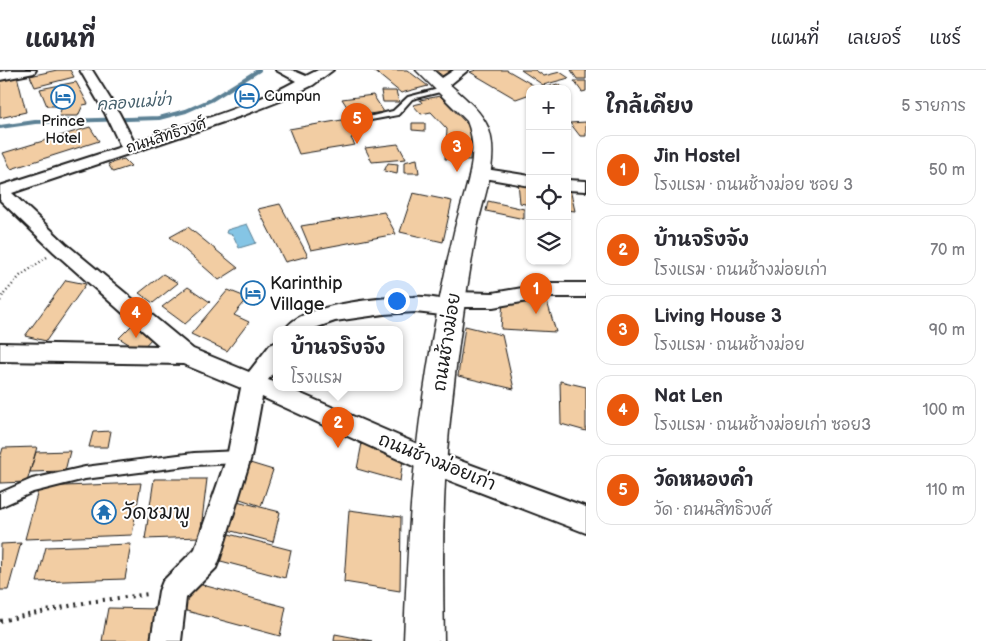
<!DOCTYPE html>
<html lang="th">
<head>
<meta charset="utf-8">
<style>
	body { margin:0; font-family:"Balsamiq Sans","Playpen Sans Thai",sans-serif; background:#f7f7f7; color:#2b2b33 }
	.controls { position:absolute; right:15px; top:15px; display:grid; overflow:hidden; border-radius:10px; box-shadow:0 1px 4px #0004 }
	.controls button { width:45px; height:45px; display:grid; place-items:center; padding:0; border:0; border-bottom:1px solid #e1e1e2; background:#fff; color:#2b2b33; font:25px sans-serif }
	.you { position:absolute; left:396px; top:230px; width:18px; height:18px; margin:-12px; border:4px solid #fff; border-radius:50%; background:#1a73e8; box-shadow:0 0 0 8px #1a73e833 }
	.badge { display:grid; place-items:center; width:32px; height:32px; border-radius:50%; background:#ea580c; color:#fff; font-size:16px; font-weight:700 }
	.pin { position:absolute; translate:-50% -41px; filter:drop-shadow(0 1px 2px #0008) }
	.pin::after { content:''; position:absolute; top:26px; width:18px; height:15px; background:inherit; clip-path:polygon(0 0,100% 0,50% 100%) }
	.popup { position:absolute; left:273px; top:256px; width:130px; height:65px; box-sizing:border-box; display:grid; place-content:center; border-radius:10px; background:#fff; filter:drop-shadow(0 1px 4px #0005); font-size:16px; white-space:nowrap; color:#7c7c81 }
	.popup b { font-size:19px; color:#2b2b33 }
	.popup::after { content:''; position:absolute; left:50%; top:100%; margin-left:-10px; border:10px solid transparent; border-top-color:#fff }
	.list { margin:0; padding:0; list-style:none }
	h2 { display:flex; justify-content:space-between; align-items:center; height:65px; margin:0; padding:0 20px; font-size:21px }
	h2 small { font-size:16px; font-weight:400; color:#7c7c81 }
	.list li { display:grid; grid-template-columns:32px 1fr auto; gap:15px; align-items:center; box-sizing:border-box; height:70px; margin:0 10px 10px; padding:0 10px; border:1px solid #e1e1e2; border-radius:15px }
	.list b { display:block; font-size:19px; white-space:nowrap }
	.list p { margin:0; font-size:16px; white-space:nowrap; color:#7c7c81 }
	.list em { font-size:16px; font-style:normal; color:#7c7c81 }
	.icon { flex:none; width:28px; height:28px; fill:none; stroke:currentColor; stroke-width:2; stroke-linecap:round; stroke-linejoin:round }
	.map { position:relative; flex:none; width:586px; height:571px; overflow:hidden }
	header { display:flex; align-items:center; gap:30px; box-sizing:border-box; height:70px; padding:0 25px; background:#fff; border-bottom:1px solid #e1e1e2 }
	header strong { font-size:24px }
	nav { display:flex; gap:28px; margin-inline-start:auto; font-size:18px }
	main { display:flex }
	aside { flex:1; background:#fff }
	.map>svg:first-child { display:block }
	.water { fill:#85c5e5; stroke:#5b8195 }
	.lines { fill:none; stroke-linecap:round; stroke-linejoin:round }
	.stream { stroke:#5b8195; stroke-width:4 }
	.building { fill:#f2cda3; stroke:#1c1c1c }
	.lane-casing { stroke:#1c1c1c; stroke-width:4 }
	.street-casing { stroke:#1c1c1c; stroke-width:4 }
	.secondary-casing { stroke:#1c1c1c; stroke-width:3 }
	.path-far2 { stroke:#1c1c1c; stroke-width:2.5; stroke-dasharray:1 3; stroke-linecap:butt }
	.path-far1 { stroke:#1c1c1c; stroke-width:3; stroke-dasharray:1 4; stroke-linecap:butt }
	.path { stroke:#1c1c1c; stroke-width:4; stroke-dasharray:2 5; stroke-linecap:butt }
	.lane { fill:#fff; fill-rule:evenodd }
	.street { fill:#fff; fill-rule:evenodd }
	.secondary { fill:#fff; fill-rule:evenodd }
	.labels { text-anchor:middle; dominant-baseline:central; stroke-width:4; stroke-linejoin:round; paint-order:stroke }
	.far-poi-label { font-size:15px; fill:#1c1c1c; stroke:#fff; text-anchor:start }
	.far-street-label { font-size:15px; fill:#1c1c1c; stroke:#fff }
	.far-water-label { font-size:16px; font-style:italic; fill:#46606c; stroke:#fff }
	.poi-label { font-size:18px; fill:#1c1c1c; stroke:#fff; text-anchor:start }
	.street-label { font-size:18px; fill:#1c1c1c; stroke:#fff }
	.near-poi-label { font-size:21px; fill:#1c1c1c; stroke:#fff; text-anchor:start }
</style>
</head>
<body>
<header>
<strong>แผนที่</strong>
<nav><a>แผนที่</a><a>เลเยอร์</a><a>แชร์</a></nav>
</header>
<main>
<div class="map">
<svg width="586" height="571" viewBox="0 0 586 571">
	<rect width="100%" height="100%" fill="#fff"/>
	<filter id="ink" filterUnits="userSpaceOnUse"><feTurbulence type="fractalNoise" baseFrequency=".02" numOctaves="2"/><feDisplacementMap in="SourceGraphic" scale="10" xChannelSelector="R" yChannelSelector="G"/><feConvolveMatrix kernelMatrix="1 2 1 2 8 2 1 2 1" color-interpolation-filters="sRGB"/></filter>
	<g filter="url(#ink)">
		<path class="water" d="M247 154 256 173 239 178 233 165 226 163 227 160Z"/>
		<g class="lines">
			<path class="stream" d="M0 57 35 52 159 48 186 41 211 30 259 0"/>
		</g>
		<path class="building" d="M57 0H70L74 7 35 17 30 6Z
			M373 0H407L428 16 401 23Z
			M435 0H454L444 7Z
			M476 0H507L540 19H530V24L516 29 470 2Z
			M521 0H535L544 6 560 2 569 8 543 15Z
			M571 0H586V9H577Z
			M17 6 26 42 0 48V10Z
			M574 11H586V21L582 22Z
			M76 12 88 34 83 35 78 46H59L62 36H47L40 19Z
			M557 14 566 19H542Z
			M381 21H396L399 32H383Z
			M373 25 384 42 353 46 342 29Z
			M440 26 471 58 470 90 445 89 447 59 431 42 421 44 413 35 422 33 420 30Z
			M342 50 344 55 354 54 362 66 351 68 355 75 299 84 289 59Z
			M586 52V66H580L570 53Z
			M412 53H425V61L412 60Z
			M90 57 99 71 11 99 3 83Z
			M398 74 406 89 372 92 365 78Z
			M124 89 131 96 113 102 108 94Z
			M417 89 419 103H404V92Z
			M388 93 398 94 397 104 384 101Z
			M518 112 530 114V135L520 133Z
			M567 119H570L575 141 567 140Z
			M413 123 452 131 443 172 400 162Z
			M488 131 524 139V149L486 141Z
			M280 134 308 186 285 192 258 139Z
			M384 142 396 164 311 180 301 156Z
			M188 157 238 198 219 210 170 167Z
			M163 204 178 213 153 233 139 223Z
			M66 210 86 214 46 271 25 266Z
			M188 217 210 232 185 254 162 237Z
			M228 220 248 228 234 245 249 252 227 281 191 264Z
			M546 228 556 262 501 259 503 230Z
			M132 255 153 267 140 281 119 268Z
			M465 256 502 265 514 319 458 306Z
			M560 311 586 317V361L561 354Z
			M111 361 108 377H89L93 362Z
			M362 373 399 383 403 389 400 411 357 399Z
			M37 377 27 412 0 413V388L3 378Z
			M70 381 65 401 30 402 36 382Z
			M250 393 273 400 261 436 237 428Z
			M154 409H207L200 467 145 469Z
			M141 413 132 465 25 469 39 417Z
			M237 431 280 442 273 472 228 460Z
			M349 440 401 447 400 521 344 512Z
			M225 463 291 480 285 508 217 490Z
			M21 473 8 520H0L1 474Z
			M131 474 125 509 37 512 46 477Z
			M191 512 286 537 280 566 183 540Z
			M108 538 161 539 156 571H102Z
			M335 564 372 571H334Z"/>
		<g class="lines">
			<g class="lane-casing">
				<path id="lane" d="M446 17 448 18V20L412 29 398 45 360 52 356 50 393 41 408 27Z
					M239 381 244 383 245 387 244 391 239 393 194 395 85 409 33 422 0 437V423L32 409 85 397 194 383Z"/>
			</g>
			<g class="street-casing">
				<path id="street" d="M11 0H36L34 3 0 10V2Z
					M80 0H92L119 43 134 72C189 54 245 39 296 11L276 0H292L306 6 318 0H333L313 15 280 31 244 45 12 123 66 174 193 279 249 302 270 275 277 272V298L268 310 277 313V317H285L436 382 586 437V463L422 400 262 327 251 387 220 488 216 498 186 528 181 571H151L159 521 163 511 195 479 227 387 241 318 183 294 0 291V273L160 276 54 182 0 130V116L121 77 105 43Z
					M454 0H468L446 18H436L435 15 436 12Z
					M479 98 530 106V116L473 106 471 103 473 100Z
					M567 110 586 111V121L567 120Z
					M551 213H586V227H551L493 237H460L458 243 451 246 415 242 384 244 335 251 312 259H286C299 234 386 227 413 227 423 226 434 228 444 230L446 224 453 222 493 223Z"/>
			</g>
			<g class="secondary-casing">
				<path id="secondary" d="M416 0H433C450 16 482 38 489 60 500 93 481 132 476 164 462 246 450 329 445 412 442 465 443 518 444 571H404C406 518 408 465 413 412 421 328 435 244 454 162 462 126 482 87 467 51Z"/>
			</g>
			<path class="path-far2" d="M4 224 20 206 47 187"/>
			<path class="path-far1" d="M0 231 4 222"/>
			<path class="path" d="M0 551 88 532 149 524"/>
			<use href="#lane" class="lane"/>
			<use href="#street" class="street"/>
			<use href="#secondary" class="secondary"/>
		</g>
	</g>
	<defs>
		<g id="hotel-ring" transform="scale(1.25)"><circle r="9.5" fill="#fff" stroke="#1f6fb2" stroke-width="1.5"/><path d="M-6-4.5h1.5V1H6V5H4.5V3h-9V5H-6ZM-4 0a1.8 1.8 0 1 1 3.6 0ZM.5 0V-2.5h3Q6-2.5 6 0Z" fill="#1f6fb2"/></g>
		<g id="temple-ring" transform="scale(1.25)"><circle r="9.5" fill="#fff" stroke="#1f6fb2" stroke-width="1.5"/><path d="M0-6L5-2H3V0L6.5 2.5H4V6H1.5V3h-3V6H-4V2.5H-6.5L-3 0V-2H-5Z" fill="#1f6fb2"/></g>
	</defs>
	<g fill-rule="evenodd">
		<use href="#hotel-ring" x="247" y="26"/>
		<use href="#hotel-ring" x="63" y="27"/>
		<use href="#hotel-ring" x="253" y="223"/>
		<use href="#temple-ring" x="104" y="442"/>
	</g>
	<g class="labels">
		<g class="far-poi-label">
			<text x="264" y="26">Cumpun</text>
			<text x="63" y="51" text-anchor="middle">Prince<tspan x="63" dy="17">Hotel</tspan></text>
		</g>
		<g class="far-street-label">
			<text transform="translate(166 66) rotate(-18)">ถนนสิทธิวงศ์</text>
		</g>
		<g class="far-water-label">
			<text transform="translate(134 33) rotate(-4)">คลองแม่ข่า</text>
		</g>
		<g class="poi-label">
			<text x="270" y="213">Karinthip<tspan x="270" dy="21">Village</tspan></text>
		</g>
		<g class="street-label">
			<text transform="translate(447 272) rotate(-81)">ถนนช้างม่อย</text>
			<text transform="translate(437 392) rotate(22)">ถนนช้างม่อยเก่า</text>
		</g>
		<g class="near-poi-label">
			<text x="122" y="442">วัดชมพู</text>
		</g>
	</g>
</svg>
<div class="controls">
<button>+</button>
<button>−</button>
<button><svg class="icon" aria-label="locate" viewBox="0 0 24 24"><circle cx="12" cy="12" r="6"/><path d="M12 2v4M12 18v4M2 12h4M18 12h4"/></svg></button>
<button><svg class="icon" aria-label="layers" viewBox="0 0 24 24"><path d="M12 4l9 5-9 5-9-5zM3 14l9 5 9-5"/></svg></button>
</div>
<div class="you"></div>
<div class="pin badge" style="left:536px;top:244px">1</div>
<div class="pin badge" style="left:338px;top:378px">2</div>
<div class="popup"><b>บ้านจริงจัง</b>โรงแรม</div>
<div class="pin badge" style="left:457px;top:102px">3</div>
<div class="pin badge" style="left:136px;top:268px">4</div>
<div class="pin badge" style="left:357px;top:74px">5</div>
</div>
<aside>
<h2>ใกล้เคียง<small>5 รายการ</small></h2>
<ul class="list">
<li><span class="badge">1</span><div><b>Jin Hostel</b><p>โรงแรม · ถนนช้างม่อย ซอย 3</p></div><em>50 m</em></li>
<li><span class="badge">2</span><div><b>บ้านจริงจัง</b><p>โรงแรม · ถนนช้างม่อยเก่า</p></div><em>70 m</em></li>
<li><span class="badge">3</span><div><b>Living House 3</b><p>โรงแรม · ถนนช้างม่อย</p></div><em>90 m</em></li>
<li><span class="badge">4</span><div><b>Nat Len</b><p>โรงแรม · ถนนช้างม่อยเก่า ซอย3</p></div><em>100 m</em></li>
<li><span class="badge">5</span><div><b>วัดหนองคำ</b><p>วัด · ถนนสิทธิวงศ์</p></div><em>110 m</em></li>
</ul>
</aside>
</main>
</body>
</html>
